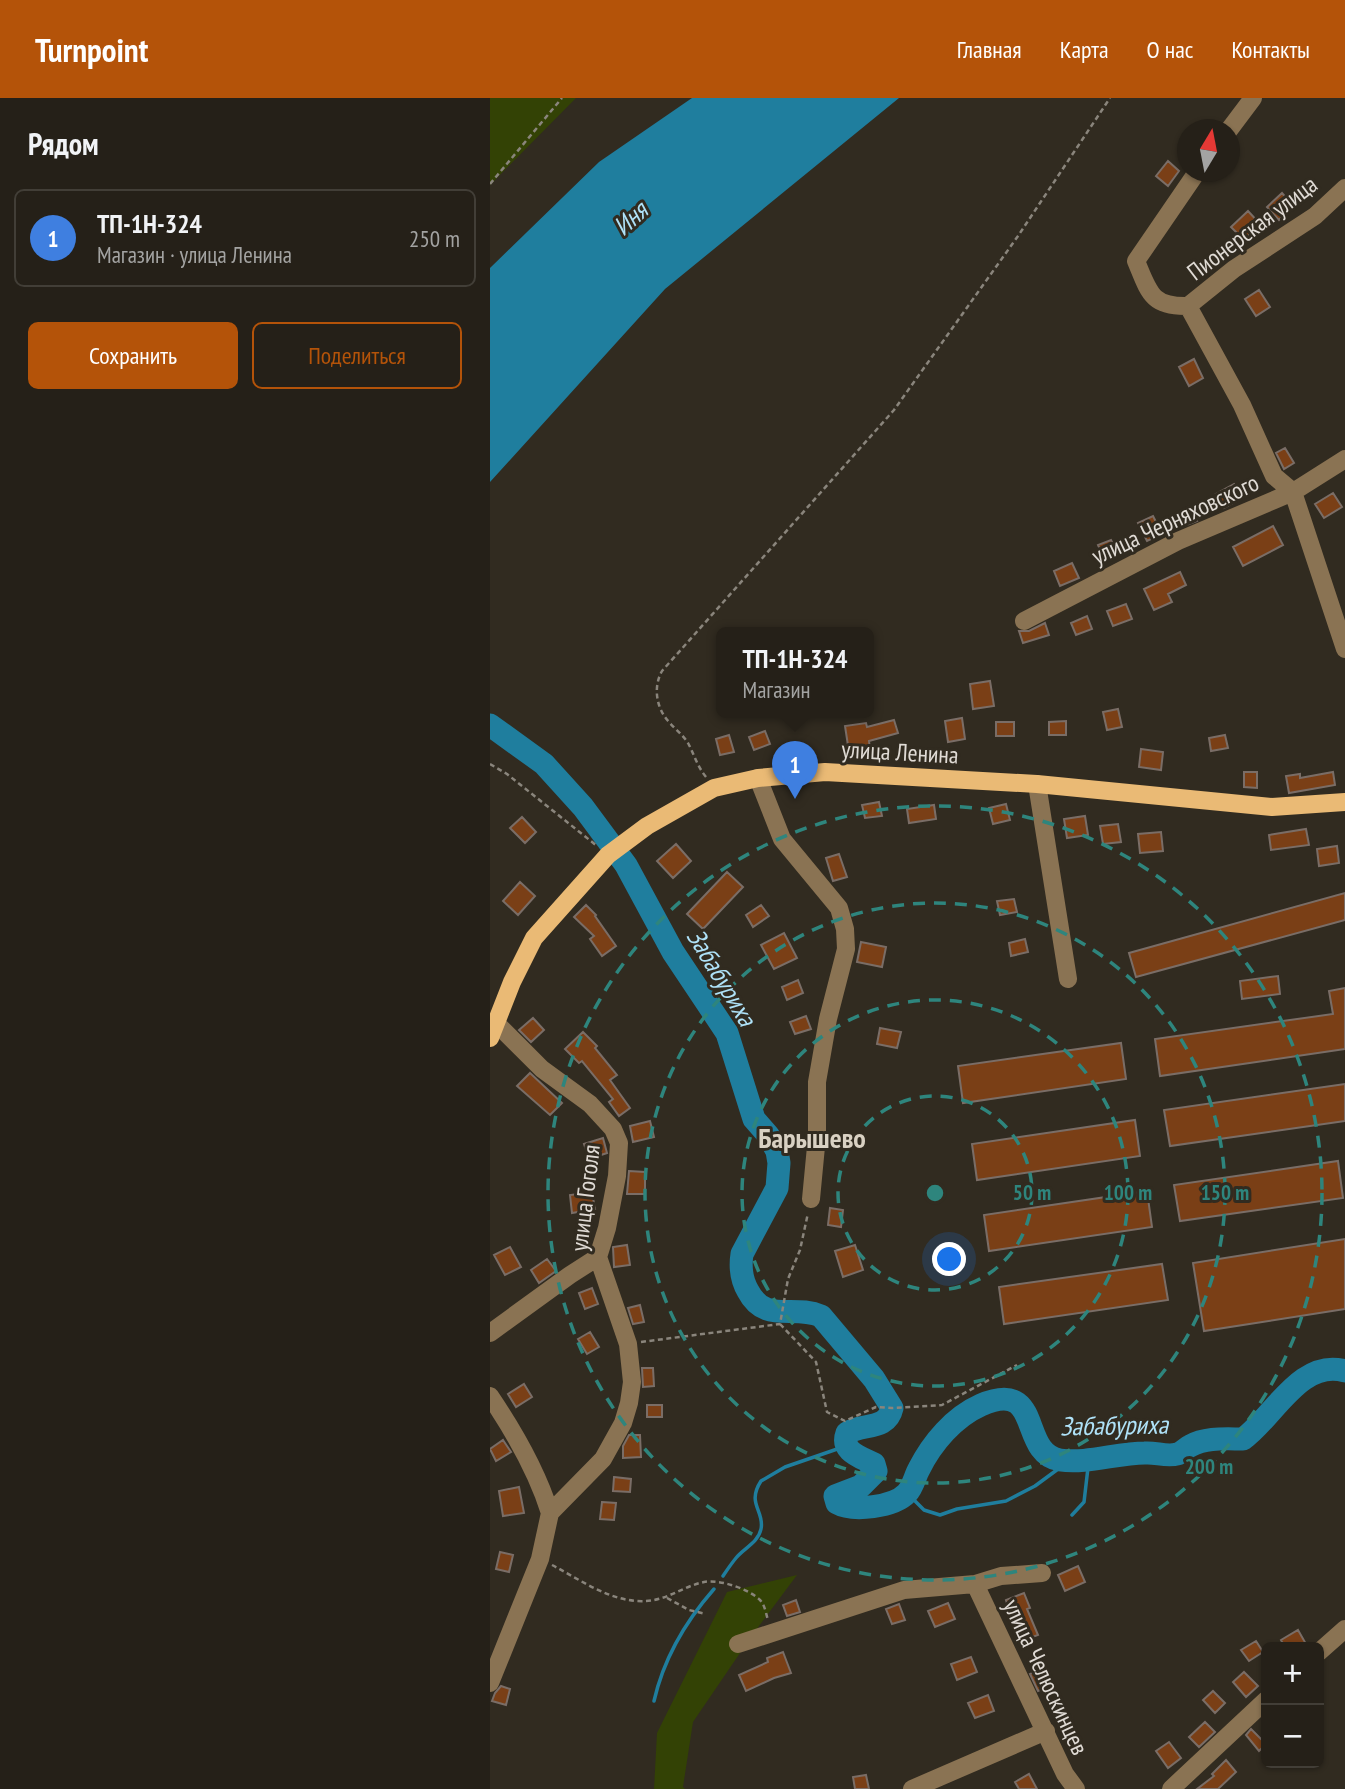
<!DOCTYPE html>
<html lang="ru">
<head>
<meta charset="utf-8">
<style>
	body { margin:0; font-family:"PT Sans Narrow",sans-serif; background:#2d2821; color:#f1f3f6 }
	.controls { position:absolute; right:21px; bottom:21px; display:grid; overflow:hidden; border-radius:10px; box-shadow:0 2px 5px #0004 }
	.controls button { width:63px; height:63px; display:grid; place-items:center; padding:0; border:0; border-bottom:2px solid #423e37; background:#252018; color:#f1f3f6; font:35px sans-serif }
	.compass { position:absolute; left:687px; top:21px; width:63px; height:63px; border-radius:50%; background:#252018; box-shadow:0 2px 5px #0004; rotate:10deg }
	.you { position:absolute; left:460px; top:1162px; width:24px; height:24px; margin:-18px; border:5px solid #fff; border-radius:50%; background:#1a73e8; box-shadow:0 0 0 10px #1a73e833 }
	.badge { display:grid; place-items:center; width:46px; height:46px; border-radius:50%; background:#b45309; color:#fff; font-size:23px; font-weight:700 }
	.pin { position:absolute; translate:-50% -58px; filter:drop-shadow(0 2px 4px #0008) }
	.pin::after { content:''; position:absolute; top:37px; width:24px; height:21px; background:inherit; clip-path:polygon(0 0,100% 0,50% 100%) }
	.popup { position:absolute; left:226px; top:529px; width:158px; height:91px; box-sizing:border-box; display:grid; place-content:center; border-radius:10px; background:#252018; filter:drop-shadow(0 2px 5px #0005); font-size:23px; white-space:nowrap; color:#a3a3a2 }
	.popup b { font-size:26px; color:#f1f3f6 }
	.popup::after { content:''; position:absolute; left:50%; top:100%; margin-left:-14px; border:14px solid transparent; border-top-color:#252018 }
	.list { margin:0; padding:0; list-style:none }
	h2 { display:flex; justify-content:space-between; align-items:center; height:91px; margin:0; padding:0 28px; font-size:30px }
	h2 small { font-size:23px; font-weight:400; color:#a3a3a2 }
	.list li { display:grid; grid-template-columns:46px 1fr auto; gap:21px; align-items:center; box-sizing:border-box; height:98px; margin:0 14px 14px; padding:0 14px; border:2px solid #423e37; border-radius:10px }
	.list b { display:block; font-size:26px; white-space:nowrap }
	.list p { margin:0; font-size:23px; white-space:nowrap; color:#a3a3a2 }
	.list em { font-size:23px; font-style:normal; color:#a3a3a2 }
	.actions { display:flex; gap:14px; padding:21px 28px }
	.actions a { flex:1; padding:16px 0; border:2px solid #b45309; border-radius:10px; text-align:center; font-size:24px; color:#b45309 }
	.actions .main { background:#b45309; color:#fff }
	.map { position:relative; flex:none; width:855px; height:1691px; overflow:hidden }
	header { display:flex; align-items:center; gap:42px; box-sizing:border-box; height:98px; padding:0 35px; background:#b45309; color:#fff }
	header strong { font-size:33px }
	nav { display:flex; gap:38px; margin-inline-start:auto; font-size:24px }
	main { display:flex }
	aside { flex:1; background:#252018 }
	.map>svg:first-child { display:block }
	.green { fill:#334205 }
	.water { fill:#1f7e9e }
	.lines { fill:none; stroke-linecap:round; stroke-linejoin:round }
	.stream { stroke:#1f7e9e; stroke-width:3.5 }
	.river { stroke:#1f7e9e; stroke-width:23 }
	.building { fill:#7a3f16; stroke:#7a6d66; stroke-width:2 }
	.path { stroke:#8a857c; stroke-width:2.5; stroke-dasharray:5 3.5; stroke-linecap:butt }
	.minor { stroke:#8a7353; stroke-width:18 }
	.major { stroke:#eaba75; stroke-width:18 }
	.ring { fill:none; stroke:#2e857d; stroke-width:3.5; stroke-dasharray:12 9 }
	.labels { text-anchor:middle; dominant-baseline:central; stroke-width:6; stroke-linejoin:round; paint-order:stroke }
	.street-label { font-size:24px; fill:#e0dbd5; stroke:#312b20 }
	.water-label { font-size:26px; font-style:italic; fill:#afe2f8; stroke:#312b20 }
	.quarter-label { font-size:28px; font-weight:bold; fill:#d9d1c3; stroke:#312b20 }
	.centre { fill:#2e857d; stroke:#312b20; stroke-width:3.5 }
	.ring-label { font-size:21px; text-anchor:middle; font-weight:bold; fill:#2e857d; stroke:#312b20; stroke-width:6; stroke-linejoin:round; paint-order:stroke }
</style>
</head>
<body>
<header>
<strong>Turnpoint</strong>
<nav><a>Главная</a><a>Карта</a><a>О нас</a><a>Контакты</a></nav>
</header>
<main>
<aside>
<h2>Рядом<small></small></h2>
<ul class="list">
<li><span class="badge" style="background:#3f7fe0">1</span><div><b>ТП-1Н-324</b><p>Магазин · улица Ленина</p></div><em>250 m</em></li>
</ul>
<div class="actions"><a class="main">Сохранить</a><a>Поделиться</a></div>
</aside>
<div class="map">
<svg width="855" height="1691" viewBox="0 0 855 1691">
	<rect width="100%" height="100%" fill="#312b20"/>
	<path class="green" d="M0 0H86L0 87Z
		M307 1477 263 1536 203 1624 193 1689 195 1691H164L167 1635 237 1494Z"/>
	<path class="water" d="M202 0H409L175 191 0 384V170L109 64Z"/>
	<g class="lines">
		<path class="stream" d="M851 1272 855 1269
			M417 1395 434 1412 450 1417 467 1411 516 1403 545 1388 579 1363
			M582 1417 594 1404 599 1361
			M233 1478C237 1472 241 1466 246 1460 254 1450 268 1445 271 1431 275 1413 256 1406 271 1383L295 1369 356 1348
			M164 1603C174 1559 195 1524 224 1491"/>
		<path class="river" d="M0 627 54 666 93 709 136 767 183 854 237 935 264 1021 278 1037 287 1053 289 1065 287 1090 252 1156C250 1169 251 1181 258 1193 275 1226 303 1206 331 1218L384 1281 402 1310C397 1333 372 1325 357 1335 350 1354 371 1359 384 1366L386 1373 371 1388 345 1398 347 1405C363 1414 404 1409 417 1395 423 1389 425 1378 429 1371 442 1345 464 1319 491 1307 554 1280 528 1355 570 1362 597 1366 627 1355 655 1355 665 1354 677 1359 687 1356 692 1355 696 1350 700 1348 716 1339 736 1341 753 1341 783 1320 810 1260 855 1273"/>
	</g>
	<path class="building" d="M678 63 689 73 678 88 666 78Z
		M792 95 803 108 789 122 777 109Z
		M758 113 770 126 754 142 741 129Z
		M769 192 780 209 766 218 755 201Z
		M704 261 713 280 699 288 689 269Z
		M795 350 804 365 794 371 786 355Z
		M744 386 752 400 734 410 726 396Z
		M843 395 852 409 834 420 825 406Z
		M701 411 707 423 691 429 686 418Z
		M663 418 672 436 657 443 648 425Z
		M783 428 793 447 753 468 743 449Z
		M621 442 628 458 615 463 608 447Z
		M582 465 589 480 570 488 564 473Z
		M690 474 696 487 678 496 682 504 664 512 654 491Z
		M636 506 642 521 623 528 617 513Z
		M597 518 602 531 586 537 581 525Z
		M555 525 559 537 533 545 529 533H539Z
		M500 583 504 608 483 611 480 586Z
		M628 611 632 629 617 632 613 614Z
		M472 620 475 641 458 644 455 623Z
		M404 622 408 635 379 643 380 651 359 654 355 628 376 625 377 629Z
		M576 623V637H559V624Z
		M506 624H524V638H506Z
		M275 633 280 646 264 652 259 639Z
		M239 637 244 654 230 657 226 641Z
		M735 637 738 650 721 653 719 640Z
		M651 651 673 654 671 672 649 669Z
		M754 674H767V690L754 689Z
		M843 674 845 687 799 695 796 678 810 676V680Z
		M389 704 392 718 375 720 372 707Z
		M516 706 520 722 503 726 499 710Z
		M444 707 446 721 419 725 417 711Z
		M595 718 598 737 577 740 574 721Z
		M32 719 46 734 35 745 20 730Z
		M628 726 631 744 613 746 610 728Z
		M816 731 819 747 781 752 779 737Z
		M671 734 673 753 650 755 648 736Z
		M186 746 201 763 183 780 167 763Z
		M847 748 849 765 829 768 827 751Z
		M349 756 357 779 343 783 336 760Z
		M237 774 253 789 213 831 197 816Z
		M30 784 45 798 28 817 13 803Z
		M855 795V822L646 879 639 855Z
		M524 801 527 814 510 817 507 803Z
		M96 807 106 817 105 818 126 848 112 858 100 841 104 838 84 819Z
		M271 807 279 818 263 829 256 817Z
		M294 835 307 860 284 871 271 847Z
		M535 841 538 854 521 858 519 845Z
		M371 844 396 849 392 869 367 864Z
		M788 878 790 896 752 901 750 883Z
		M308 882 313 895 297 902 292 889Z
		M855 890V951L670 978 665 941 843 916 839 893Z
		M316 918 321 931 305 936 300 924Z
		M43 920 54 932 41 944 29 932Z
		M390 930 411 934 407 950 387 946Z
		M93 934 107 948 105 950 127 977 120 982 140 1010 129 1018 119 1004 123 1001 92 963 89 965 75 951Z
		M631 945 636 981 473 1005 468 968Z
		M40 975 72 1005 60 1017 27 988Z
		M855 986V1023L680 1048 674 1012Z
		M645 1022 650 1058 487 1082 482 1046Z
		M160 1023 164 1039 143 1044 140 1028Z
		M113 1040 117 1055 99 1061 94 1046Z
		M848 1063 853 1100 690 1123 684 1087Z
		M139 1073 155 1074V1096H137Z
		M657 1093 662 1129 499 1153 494 1117Z
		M102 1094 105 1111 82 1115 80 1097Z
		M340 1110 353 1112 351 1129 338 1127Z
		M855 1141V1211L714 1233 703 1165Z
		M137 1147 140 1167 124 1169 123 1149Z
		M365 1147 373 1172 353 1179 345 1153Z
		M20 1149 31 1169 15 1177 4 1157Z
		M57 1161 66 1173 49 1185 41 1172Z
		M672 1166 678 1202 514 1226 509 1189Z
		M102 1190 108 1206 95 1211 89 1195Z
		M150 1207 154 1224 143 1226 138 1210Z
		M100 1234 109 1249 97 1256 88 1241Z
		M152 1270H163L164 1288 153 1289Z
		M34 1286 42 1299 26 1309 18 1296Z
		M157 1307H172V1319H157Z
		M139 1337H150L151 1359 133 1360V1348Z
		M13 1342 21 1354 6 1363 0 1351Z
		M124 1379 141 1381 140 1394 123 1393Z
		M29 1389 34 1415 13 1418 9 1393Z
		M112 1404 126 1405 124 1422 110 1421Z
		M10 1454 23 1457 19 1474 6 1471Z
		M588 1468 595 1484 575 1493 568 1477Z
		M534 1495 540 1510 537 1511 548 1537 529 1544 516 1502Z
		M306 1502 310 1514 297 1518 293 1507Z
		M458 1505 465 1521 445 1529 438 1513Z
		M409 1506 415 1522 402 1526 396 1511Z
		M808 1532 816 1546 810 1549H795L791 1542Z
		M766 1543 773 1554 759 1563 751 1552Z
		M293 1554 301 1575 284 1580 256 1593 249 1577 278 1564 277 1560Z
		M481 1559 487 1574 467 1582 461 1566Z
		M552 1571 559 1589 548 1593 540 1576Z
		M754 1574 768 1588 756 1599 743 1584Z
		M11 1588 20 1591 16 1607 2 1603 5 1595Z
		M723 1593 735 1605 725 1615 713 1602Z
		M498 1597 504 1613 485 1620 478 1605Z
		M715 1624 725 1634 709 1649 699 1639Z
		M761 1631 776 1646 769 1653 756 1637Z
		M679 1644 691 1660 678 1670 666 1653Z
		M736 1662 746 1674 728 1691H707L724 1678 722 1676Z
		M539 1676 547 1691H529L525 1684Z
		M376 1677 379 1691H365L363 1679Z"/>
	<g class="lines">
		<path class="path" d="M0 86 72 0
			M0 666 17 676 107 748
			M216 679C207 668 204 656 198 645 193 637 185 631 179 624 166 610 163 589 172 573L404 312 528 138 620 0
			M290 1226 326 1264 337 1314 355 1323 386 1309 402 1310 452 1307 527 1267
			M151 1244 290 1226 298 1181 310 1152 318 1115
			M62 1467C89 1481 116 1501 147 1503 175 1505 190 1489 214 1484 230 1481 259 1491 270 1502 275 1507 276 1516 278 1522
			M177 1500 199 1512 216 1516"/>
		<path class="minor" d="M739 32 763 0
			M707 74 646 163C659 194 661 209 698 208L752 307 784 378 803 394 855 551
			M698 208 744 171 825 118 855 90
			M534 523 688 443 803 394 855 361
			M268 680 292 741 349 810 355 831 356 851 338 921 327 984V1038L321 1101
			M547 686 578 881
			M0 1235 80 1177 108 1159
			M0 1298C25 1335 47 1373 60 1415
			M485 1486 575 1676 586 1691
			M248 1546 414 1492 485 1486 511 1478 552 1475
			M829 1554 855 1531
			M0 1585 50 1461 60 1415 113 1361 133 1325 139 1305 142 1284 138 1246 108 1159 117 1130 127 1078 129 1045 123 1031 100 1006 52 971 6 925
			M422 1691 556 1633
			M681 1691 776 1602"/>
		<path class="major" d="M0 940 22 884 44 840 118 757 157 728 224 690 268 680 335 674 547 686 782 709 855 704"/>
	</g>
	<g class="ring">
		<circle cx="445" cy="1095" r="97"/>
		<circle cx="445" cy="1095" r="193"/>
		<circle cx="445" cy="1095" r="290"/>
		<circle cx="445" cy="1095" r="387"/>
	</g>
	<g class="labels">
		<g class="street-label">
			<text transform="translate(762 130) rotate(-37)">Пионерская улица</text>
			<text transform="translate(685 421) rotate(-25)">улица Черняховского</text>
			<text transform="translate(410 654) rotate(3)">улица Ленина</text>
			<text transform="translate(95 1100) rotate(-83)">улица Гоголя</text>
			<text transform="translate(556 1579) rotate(65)">улица Челюскинцев</text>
		</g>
		<g class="water-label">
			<text transform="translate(140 120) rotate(-42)">Иня</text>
			<text transform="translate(232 879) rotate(59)">Забабуриха</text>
			<text transform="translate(624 1327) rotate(-1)">Забабуриха</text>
		</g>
		<g class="quarter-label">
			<text x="322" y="1039">Барышево</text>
		</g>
	</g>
	<circle cx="445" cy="1095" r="10" class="centre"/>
	<g class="ring-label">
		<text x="542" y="1102">50 m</text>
		<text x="638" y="1102">100 m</text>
		<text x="735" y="1102">150 m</text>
		<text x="719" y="1376">200 m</text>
	</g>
</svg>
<div class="controls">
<button>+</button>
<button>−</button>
</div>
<svg class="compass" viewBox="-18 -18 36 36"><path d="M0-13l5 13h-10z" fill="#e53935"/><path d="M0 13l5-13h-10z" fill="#a3a3a2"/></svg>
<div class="you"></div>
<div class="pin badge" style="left:305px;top:701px;background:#3f7fe0">1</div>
<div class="popup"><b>ТП-1Н-324</b>Магазин</div>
</div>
</main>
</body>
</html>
